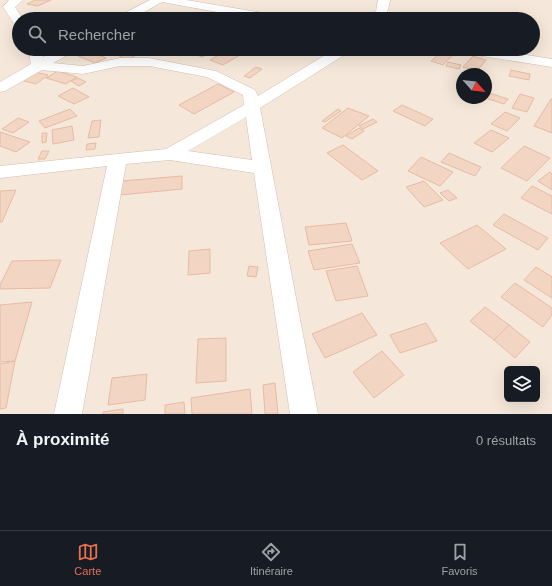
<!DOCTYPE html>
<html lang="fr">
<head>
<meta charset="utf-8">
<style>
	body { margin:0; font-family:Helvetica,sans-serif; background:#20242c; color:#f1f3f6 }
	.controls { position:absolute; right:12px; bottom:12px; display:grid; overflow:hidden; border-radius:6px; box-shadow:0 4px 16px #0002 }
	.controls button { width:36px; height:36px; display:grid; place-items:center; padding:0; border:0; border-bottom:1px solid #363941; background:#171b24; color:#f1f3f6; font:20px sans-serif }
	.compass { position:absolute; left:456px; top:68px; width:36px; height:36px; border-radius:50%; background:#171b24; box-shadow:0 4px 16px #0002; rotate:117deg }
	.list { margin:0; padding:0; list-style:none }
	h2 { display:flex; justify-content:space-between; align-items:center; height:52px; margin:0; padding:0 16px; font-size:17px }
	h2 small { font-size:13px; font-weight:400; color:#9ea1a6 }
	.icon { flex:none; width:22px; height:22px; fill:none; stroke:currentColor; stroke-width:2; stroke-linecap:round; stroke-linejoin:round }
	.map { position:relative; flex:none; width:552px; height:414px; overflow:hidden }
	.search { position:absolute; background:#171b24; box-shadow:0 4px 16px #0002; left:12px; right:12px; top:12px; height:44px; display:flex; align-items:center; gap:10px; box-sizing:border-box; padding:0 14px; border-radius:22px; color:#9ea1a6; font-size:15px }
	.sheet { height:116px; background:#171b24 }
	nav { display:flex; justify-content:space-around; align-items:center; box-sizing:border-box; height:56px; border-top:1px solid #363941; background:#171b24; font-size:11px; color:#9ea1a6 }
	nav a { display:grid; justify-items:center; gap:2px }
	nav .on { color:#e76f51 }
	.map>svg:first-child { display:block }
	.residential { fill:#f5e8da; fill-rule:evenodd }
	.building { fill:#f3d5c3; stroke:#e6bba3 }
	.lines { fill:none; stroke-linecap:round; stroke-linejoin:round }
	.minor-casing { stroke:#d1beb0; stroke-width:1 }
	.minor { fill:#fff; fill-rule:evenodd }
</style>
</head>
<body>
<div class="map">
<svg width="552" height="414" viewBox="0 0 552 414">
	<rect width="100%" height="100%" fill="#fdf6ec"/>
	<path class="residential" d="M0 0H552V414H0ZM19 19H533V49H19ZM462 74H486V98H462ZM507 369H537V399H507Z"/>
	<path class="building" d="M35 0H51L38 6 27 4Z
		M140 15 154 18 133 19Z
		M115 49H126L138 54 127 60 110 51Z
		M198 49H218L202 57 191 53Z
		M227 50 240 55 223 65 210 60Z
		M88 51 106 58 95 63 78 56Z
		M442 51 454 54 443 65 431 61Z
		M473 56 486 60 477 71 463 67Z
		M448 62 461 65 459 69 446 66Z
		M256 67 262 69 250 78 244 76Z
		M511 70 530 74 529 80 509 76Z
		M30 71 48 75 36 84 17 79Z
		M58 71 77 77 66 84 46 78Z
		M78 78 86 82 79 86 71 81Z
		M218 84 234 92 194 114 179 105Z
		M73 88 89 97 74 104 58 96Z
		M486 92 508 99 504 104 485 98Z
		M520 94 534 98 527 112 512 108Z
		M551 99H552V133L534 126Z
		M402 105 433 119 425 126 393 111Z
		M348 108 369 116 342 138 322 128Z
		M70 109 77 116 45 128 39 121Z
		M338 109 341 111 325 122 322 121Z
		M505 112 520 118 507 131 491 124Z
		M18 118 29 122 13 133 2 129Z
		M373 119 377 122 363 129 359 126Z
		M101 120 99 137 88 138 92 121Z
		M72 126 74 140 53 144 52 130Z
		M359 128 364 131 352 139 346 136Z
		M491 130 509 138 492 152 474 143Z
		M0 132 30 142 16 152 0 146Z
		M42 133H47L46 142 42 143Z
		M96 143 95 149 86 150 87 144Z
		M343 145 378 171 362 180 327 153Z
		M524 146 550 158 527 181 501 168Z
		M42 151H49L45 159H38Z
		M449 153 481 167 475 176 441 162Z
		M421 157 453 172 440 186 408 171Z
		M550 172 552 174V190L538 181Z
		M182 176V189L120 195 122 181Z
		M424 181 443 200 424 207 406 187Z
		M532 186 552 196V214L521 198Z
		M16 190 2 222H0V191Z
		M448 190 457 198 449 201 440 193Z
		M504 214 548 238 538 250 493 225Z
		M346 223 352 241 309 245 305 227Z
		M477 225 506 249 468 269 440 243Z
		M352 244 360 263 314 270 308 251Z
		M210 249V273L188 275 189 251Z
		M61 260 50 288 0 289V285L12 261Z
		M249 266 258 267 256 277 247 276Z
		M357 266 368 296 336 301 326 271Z
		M536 267 552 277V298L524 280Z
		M515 283 552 308V315L543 327 501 297Z
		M32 302 15 361 0 362V305Z
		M485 307 509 325 494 340 470 321Z
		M362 313 377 335 325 358 312 334Z
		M426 323 437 341 400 353 390 335Z
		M509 325 530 342 515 358 494 340Z
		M226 338V381L196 383 198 339Z
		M382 351 404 375 374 398 353 372Z
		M15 361 6 408 0 409V364Z
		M147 374 145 400 108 405 112 378Z
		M275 383 278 414H265L263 385Z
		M250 389 252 414H192L191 398Z
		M184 402 185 414H165V405Z
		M123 409V414H103V412Z"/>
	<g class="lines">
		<g class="minor-casing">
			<path id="minor" d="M9 0H23L15 7 23 19H19V26L15 25 3 7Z
				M150 0H186L275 15 279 16 281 19H255L162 2 132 19H117L119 16Z
				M378 0H390C387 21 381 19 362 19L364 16 370 15 376 11Z
				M28 49H42L43 57 58 49H75L73 52 53 63 83 66 120 58H149L216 71 255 90 258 96 335 49H351L349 52 260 108 318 414H290L254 173 170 160 126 164 82 414H54L107 166 0 178V166L166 149 244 105 243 95 207 77 149 66H120L83 74 42 70 5 91 0 92V82L31 64ZM246 117 252 160 188 151Z
				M456 49H489L552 59V67L463 53 458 52Z"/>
		</g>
		<use href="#minor" class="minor"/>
	</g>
</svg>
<div class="controls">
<button><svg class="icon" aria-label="layers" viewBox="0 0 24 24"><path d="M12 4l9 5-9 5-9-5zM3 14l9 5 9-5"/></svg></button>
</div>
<svg class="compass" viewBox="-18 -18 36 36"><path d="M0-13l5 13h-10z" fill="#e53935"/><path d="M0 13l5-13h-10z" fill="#9ea1a6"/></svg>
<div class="search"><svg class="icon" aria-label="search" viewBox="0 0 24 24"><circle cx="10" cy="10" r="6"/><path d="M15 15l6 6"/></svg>Rechercher</div>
</div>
<section class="sheet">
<h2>À proximité<small>0 résultats</small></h2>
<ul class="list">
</ul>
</section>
<nav>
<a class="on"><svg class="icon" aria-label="map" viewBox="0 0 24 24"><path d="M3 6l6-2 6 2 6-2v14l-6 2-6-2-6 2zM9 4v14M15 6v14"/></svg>Carte</a>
<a><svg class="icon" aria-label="directions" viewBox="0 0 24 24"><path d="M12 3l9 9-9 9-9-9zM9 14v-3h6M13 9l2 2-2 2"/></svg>Itinéraire</a>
<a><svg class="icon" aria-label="saved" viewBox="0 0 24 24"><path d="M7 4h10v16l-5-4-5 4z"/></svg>Favoris</a>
</nav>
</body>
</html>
